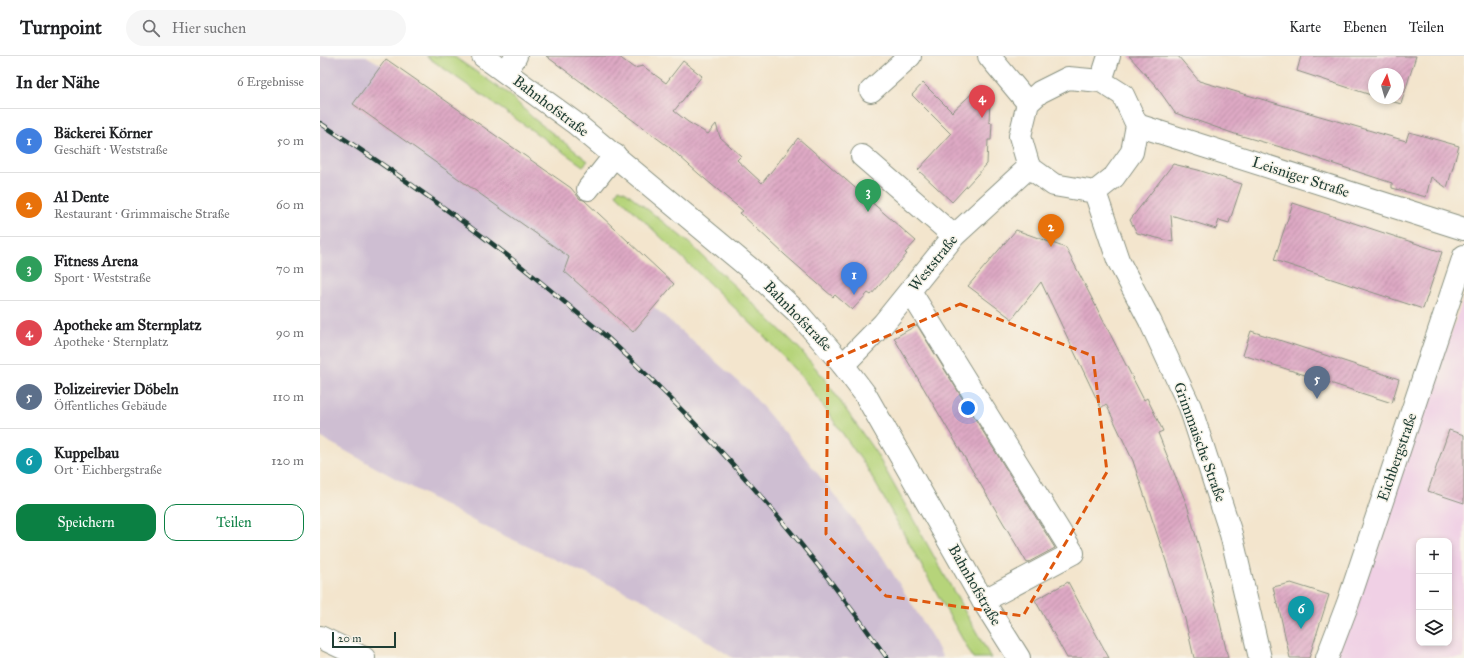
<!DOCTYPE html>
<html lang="de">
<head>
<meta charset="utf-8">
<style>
	body { margin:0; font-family:"IM FELL Great Primer",serif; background:#f6f6f6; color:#202124 }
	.controls { position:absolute; right:12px; bottom:12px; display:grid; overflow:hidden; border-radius:8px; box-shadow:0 2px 6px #0003 }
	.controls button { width:36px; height:36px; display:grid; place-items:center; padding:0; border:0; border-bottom:1px solid #e0e0e0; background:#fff; color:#202124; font:20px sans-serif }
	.compass { position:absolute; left:1048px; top:12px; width:36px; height:36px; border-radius:50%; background:#fff; box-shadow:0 2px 6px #0003; rotate:5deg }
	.scale { position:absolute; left:12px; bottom:10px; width:64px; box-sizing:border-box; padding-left:4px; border:2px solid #1f3d34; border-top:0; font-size:11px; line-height:14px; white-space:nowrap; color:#1f3d34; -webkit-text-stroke:3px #f7f3e8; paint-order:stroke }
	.you { position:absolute; left:648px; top:352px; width:14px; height:14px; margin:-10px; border:3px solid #fff; border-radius:50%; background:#1a73e8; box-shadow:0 0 0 6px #1a73e833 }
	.badge { display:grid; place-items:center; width:26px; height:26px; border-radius:50%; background:#0b8043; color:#fff; font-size:13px; font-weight:700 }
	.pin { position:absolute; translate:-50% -33px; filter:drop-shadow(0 1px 2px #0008) }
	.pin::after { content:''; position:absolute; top:21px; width:14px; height:12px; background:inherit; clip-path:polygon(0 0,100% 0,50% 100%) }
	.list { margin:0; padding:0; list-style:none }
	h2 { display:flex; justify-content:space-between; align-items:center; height:52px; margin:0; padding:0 16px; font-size:17px }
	h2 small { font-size:13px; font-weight:400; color:#757577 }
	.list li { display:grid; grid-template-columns:26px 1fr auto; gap:12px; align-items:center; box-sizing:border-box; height:64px; padding:0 16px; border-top:1px solid #e0e0e0 }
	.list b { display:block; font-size:15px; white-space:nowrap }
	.list p { margin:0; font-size:13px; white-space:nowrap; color:#757577 }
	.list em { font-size:13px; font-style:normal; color:#757577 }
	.actions { display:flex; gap:8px; padding:12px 16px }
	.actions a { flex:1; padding:9px 0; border:1px solid #0b8043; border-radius:12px; text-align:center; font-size:14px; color:#0b8043 }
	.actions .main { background:#0b8043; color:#fff }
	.icon { flex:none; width:22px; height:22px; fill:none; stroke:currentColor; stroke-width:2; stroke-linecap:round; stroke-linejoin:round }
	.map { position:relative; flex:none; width:1144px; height:602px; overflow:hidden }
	header { display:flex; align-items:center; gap:24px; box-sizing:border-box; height:56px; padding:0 20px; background:#fff; border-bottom:1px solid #e0e0e0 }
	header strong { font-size:19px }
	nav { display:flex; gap:22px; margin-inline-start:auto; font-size:14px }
	.search { width:280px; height:36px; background:#f6f6f6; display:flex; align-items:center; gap:10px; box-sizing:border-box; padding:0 14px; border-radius:22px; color:#757577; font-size:15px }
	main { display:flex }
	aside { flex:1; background:#fff }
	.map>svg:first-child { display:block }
	.built { fill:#f0d0e5; fill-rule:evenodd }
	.railway { fill:#cebed2 }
	.grass { fill:#b6d47a; stroke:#6a8857 }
	.building { fill:url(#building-hatch) }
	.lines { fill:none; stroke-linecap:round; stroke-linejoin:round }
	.minor-casing { stroke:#899180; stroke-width:24 }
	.major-casing { stroke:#899180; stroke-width:24 }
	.minor { stroke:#fff; stroke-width:22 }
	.major { stroke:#fff; stroke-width:22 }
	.rail-casing { stroke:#1f3d34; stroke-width:4.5 }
	.rail { stroke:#f7f3e8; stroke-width:3; stroke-dasharray:9; stroke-linecap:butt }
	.marked { fill:none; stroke:#de580e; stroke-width:3; stroke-dasharray:8 5; stroke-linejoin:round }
	.labels { text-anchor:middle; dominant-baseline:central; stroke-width:3; stroke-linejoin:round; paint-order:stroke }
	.street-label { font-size:15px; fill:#1f3d34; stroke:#f7f3e8 }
</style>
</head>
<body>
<header>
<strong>Turnpoint</strong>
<div class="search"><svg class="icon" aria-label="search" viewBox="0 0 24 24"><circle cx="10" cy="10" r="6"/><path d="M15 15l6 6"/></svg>Hier suchen</div>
<nav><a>Karte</a><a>Ebenen</a><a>Teilen</a></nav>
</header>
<main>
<aside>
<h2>In der Nähe<small>6 Ergebnisse</small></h2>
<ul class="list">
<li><span class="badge" style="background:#3f7fe0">1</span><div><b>Bäckerei Körner</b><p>Geschäft · Weststraße</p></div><em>50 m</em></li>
<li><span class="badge" style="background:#e8710a">2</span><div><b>Al Dente</b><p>Restaurant · Grimmaische Straße</p></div><em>60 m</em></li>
<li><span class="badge" style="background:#2e9e5b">3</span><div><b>Fitness Arena</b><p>Sport · Weststraße</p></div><em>70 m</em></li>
<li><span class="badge" style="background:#e0444e">4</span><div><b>Apotheke am Sternplatz</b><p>Apotheke · Sternplatz</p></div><em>90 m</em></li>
<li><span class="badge" style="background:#5c6f8a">5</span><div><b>Polizeirevier Döbeln</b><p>Öffentliches Gebäude</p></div><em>110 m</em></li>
<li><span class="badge" style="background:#0f9aa8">6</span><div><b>Kuppelbau</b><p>Ort · Eichbergstraße</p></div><em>120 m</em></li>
</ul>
<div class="actions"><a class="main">Speichern</a><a>Teilen</a></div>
</aside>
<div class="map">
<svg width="1144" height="602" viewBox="0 0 1144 602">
	<defs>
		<pattern id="building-hatch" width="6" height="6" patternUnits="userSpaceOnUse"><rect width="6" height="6" fill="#dea9c4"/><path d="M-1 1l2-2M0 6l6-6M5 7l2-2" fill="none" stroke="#b38ba0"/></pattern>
	</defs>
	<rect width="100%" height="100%" fill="#f7f3e8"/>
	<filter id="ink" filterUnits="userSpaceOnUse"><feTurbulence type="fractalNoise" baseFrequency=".025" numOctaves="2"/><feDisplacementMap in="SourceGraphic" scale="8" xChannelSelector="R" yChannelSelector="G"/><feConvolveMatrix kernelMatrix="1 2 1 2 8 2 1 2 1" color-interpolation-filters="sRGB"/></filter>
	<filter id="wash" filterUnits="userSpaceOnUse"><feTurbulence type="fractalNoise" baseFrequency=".012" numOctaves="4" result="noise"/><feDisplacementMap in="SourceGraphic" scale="16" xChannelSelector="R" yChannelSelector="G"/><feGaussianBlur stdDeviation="0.9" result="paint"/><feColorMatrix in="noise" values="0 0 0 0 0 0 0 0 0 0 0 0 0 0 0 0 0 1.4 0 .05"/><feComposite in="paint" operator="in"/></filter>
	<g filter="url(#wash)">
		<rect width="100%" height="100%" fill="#f3e5cd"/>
		<path class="built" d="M1144 241V602H1015ZM1099 485H1129V587H1099Z"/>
		<path class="railway" d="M0 0H46L62 9 34 47 249 201 244 215 313 276 334 251 428 334 476 390 562 500 615 586 623 602H413L327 546 159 468 0 381Z"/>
		<path class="grass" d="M106 0H133L190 39 213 62 268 105 263 110Z
			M299 133 306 136 368 186 426 241 479 292 504 322 556 397 671 602H653L547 412 486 326 443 279 296 138Z"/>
		<g id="blocks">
			<path class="building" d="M226 0H298L314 12 323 10 346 27 363 5 382 20 354 55 368 66 388 78 396 68 400 81 421 100 417 104 442 127 478 82 596 185 585 197 587 198 551 239 548 237 532 254 515 239 513 241 465 199 420 157 423 155 379 118 349 91Z
				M809 0H858L879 25 1086 85 1089 76 1139 90 1127 132 1111 121 1106 141 1072 132V127L971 94 915 78 855 57 836 30Z
				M981 0H1096L1081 48 1061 42H1078V18H1054V40L977 15Z
				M66 3 251 132 260 143 264 144 354 228 313 276 244 215 249 201 33 48Z
				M603 27 632 56 659 31 670 43 669 66 672 67 671 84H668L667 108 632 146 598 114 631 78 592 39Z
				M853 108 878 114 922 128 909 167 899 164 896 173 851 159 853 186 817 177 810 164Z
				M973 147 1122 196 1103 253 954 204Z
				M696 174 746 192 824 344 827 342 843 375 838 377 867 449 897 553 908 602H874L865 563 813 405 786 348 781 352 721 226 692 263 648 230Z
				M597 269 735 492 707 507 574 282Z
				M931 275 1079 323 1072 347 923 299Z
				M1129 374 1144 379V447L1108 435Z
				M748 526 789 602H747L715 544Z
				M971 527 1009 539 989 602H970L958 548H957L953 531Z"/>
		</g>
	</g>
	<g filter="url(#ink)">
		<use href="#blocks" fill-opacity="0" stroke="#899180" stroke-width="1"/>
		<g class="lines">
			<g class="minor-casing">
				<path id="minor" d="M669 0 708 47
					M186 16 196 0
					M748 22 781 25 803 39 817 69 812 96 794 121 775 136 734 129 709 111 700 80 708 47 720 36Z
					M781 25 789 0
					M551 35 590 0
					M817 69 1144 173
					M542 100 634 180
					M268 133 295 99
					M775 136 798 204 830 265 870 351 911 478 940 602
					M590 235 753 497 663 545
					M523 309 563 268 634 180 709 111
					M1007 602 1028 547 1144 200"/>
			</g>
			<g class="major-casing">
				<path id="major" d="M163 0 255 67 433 215 477 256 523 309 545 338 663 545 699 602
					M0 581 44 602"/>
			</g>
			<use href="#minor" class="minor"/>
			<use href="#major" class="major"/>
			<g class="rail-casing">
				<path id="rail" d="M0 67C86 123 170 182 248 249 262 261 277 272 290 284 394 380 486 487 567 602"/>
			</g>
			<use href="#rail" class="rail"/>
		</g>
	</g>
	<path class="marked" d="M640 248 773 300 787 416 703 560 566 540 506 478 508 306Z"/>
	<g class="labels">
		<g class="street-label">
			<text transform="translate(231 50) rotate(37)">Bahnhofstraße</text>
			<text transform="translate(981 121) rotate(18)">Leisniger Straße</text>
			<text transform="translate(613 207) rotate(-51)">Weststraße</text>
			<text transform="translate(478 260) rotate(46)">Bahnhofstraße</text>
			<text transform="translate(880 386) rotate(70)">Grimmaische Straße</text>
			<text transform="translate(1077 401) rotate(-71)">Eichbergstraße</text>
			<text transform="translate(655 529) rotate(60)">Bahnhofstraße</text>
		</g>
	</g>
</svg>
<div class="controls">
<button>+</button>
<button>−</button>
<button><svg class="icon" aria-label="layers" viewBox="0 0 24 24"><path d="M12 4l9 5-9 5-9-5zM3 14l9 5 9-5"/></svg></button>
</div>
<svg class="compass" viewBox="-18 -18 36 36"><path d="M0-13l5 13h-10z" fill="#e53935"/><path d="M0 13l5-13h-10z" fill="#757577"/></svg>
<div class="scale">20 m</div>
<div class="you"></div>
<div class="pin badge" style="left:534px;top:239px;background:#3f7fe0">1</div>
<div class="pin badge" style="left:731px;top:191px;background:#e8710a">2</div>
<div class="pin badge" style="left:548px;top:156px;background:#2e9e5b">3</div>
<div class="pin badge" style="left:662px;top:62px;background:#e0444e">4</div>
<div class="pin badge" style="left:997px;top:343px;background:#5c6f8a">5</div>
<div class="pin badge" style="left:981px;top:573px;background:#0f9aa8">6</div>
</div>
</main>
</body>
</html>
